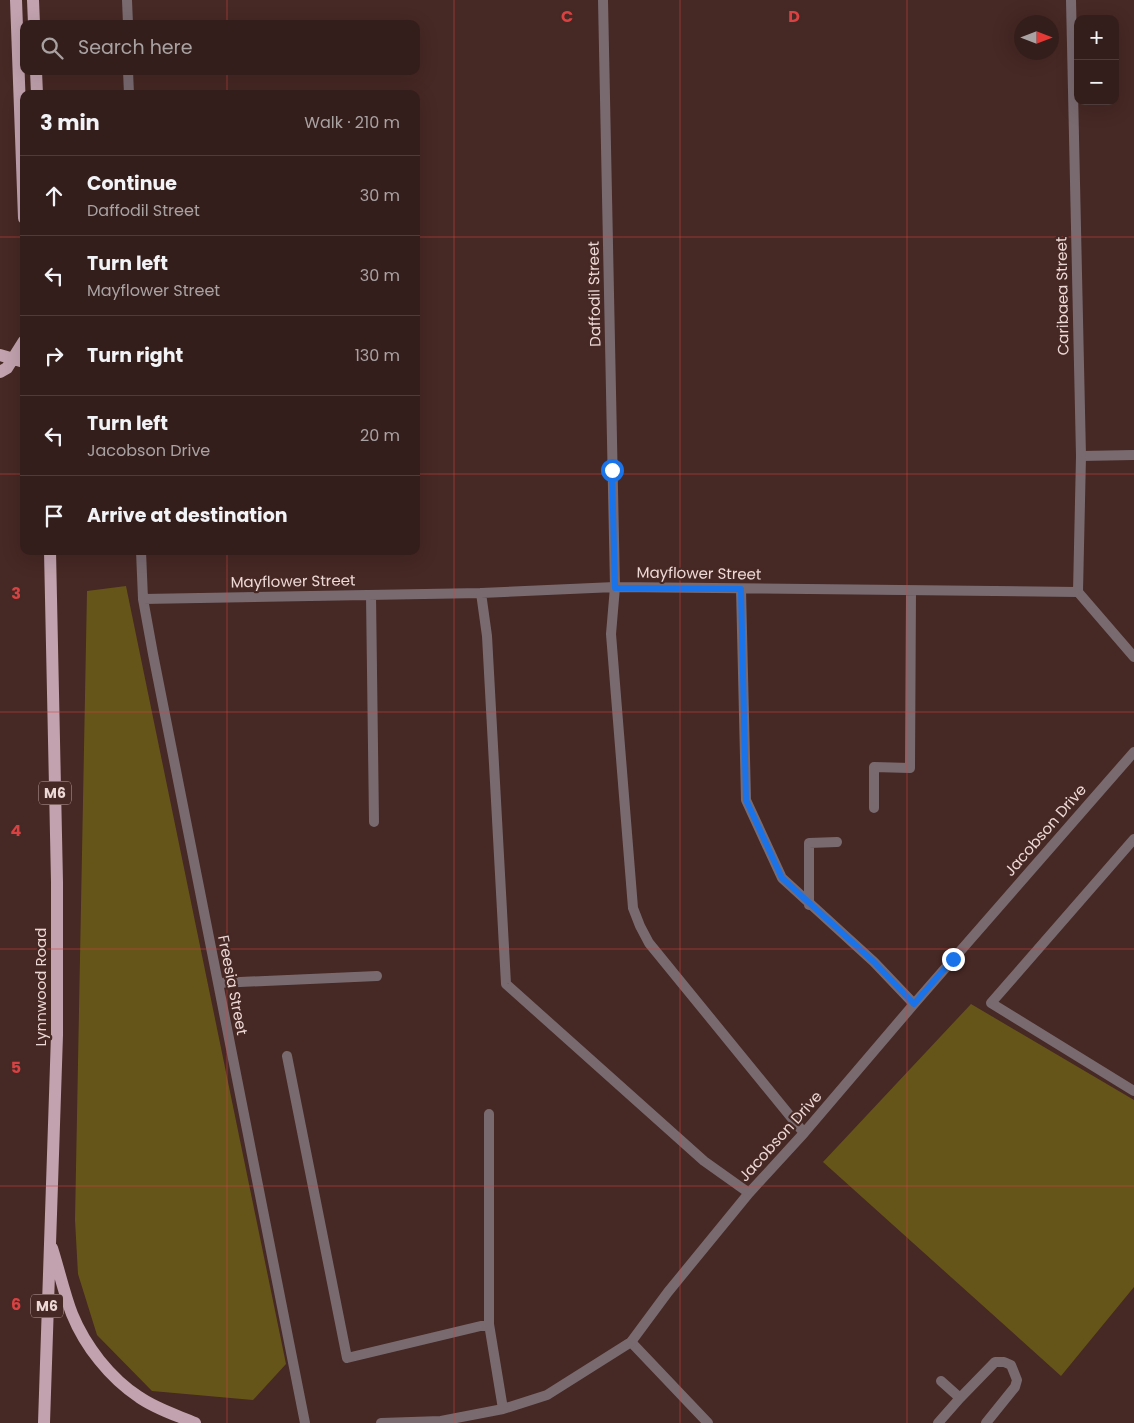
<!DOCTYPE html>
<html lang="en">
<head>
<meta charset="utf-8">
<style>
	body { margin:0; font-family:Poppins,sans-serif; background:#3c2724; color:#f1f3f6 }
	.controls { position:absolute; right:15px; top:15px; display:grid; overflow:hidden; border-radius:10px; box-shadow:0 5px 20px #0002 }
	.controls button { width:45px; height:45px; display:grid; place-items:center; padding:0; border:0; border-bottom:1px solid #4e3c3a; background:#341e1b; color:#f1f3f6; font:25px sans-serif }
	.compass { position:absolute; left:1014px; top:15px; width:45px; height:45px; border-radius:50%; background:#341e1b; box-shadow:0 5px 20px #0002; rotate:90deg }
	.stop { position:absolute; width:15px; height:15px; margin:-11px; border:4px solid #1a73e8; border-radius:50%; background:#fff }
	.stop.end { background:#1a73e8; border-color:#fff; box-shadow:0 1px 5px #0008 }
	.list { margin:0; padding:0; list-style:none }
	h2 { display:flex; justify-content:space-between; align-items:center; height:65px; margin:0; padding:0 20px; font-size:21px }
	h2 small { font-size:16px; font-weight:400; color:#a9a2a3 }
	.list li { display:grid; grid-template-columns:32px 1fr auto; gap:15px; align-items:center; box-sizing:border-box; height:80px; padding:0 20px; border-top:1px solid #4e3c3a }
	.list b { display:block; font-size:19px; white-space:nowrap }
	.list p { margin:0; font-size:16px; white-space:nowrap; color:#a9a2a3 }
	.list em { font-size:16px; font-style:normal; color:#a9a2a3 }
	.icon { flex:none; width:28px; height:28px; fill:none; stroke:currentColor; stroke-width:2; stroke-linecap:round; stroke-linejoin:round }
	.map { position:relative; flex:none; width:1134px; height:1423px; overflow:hidden }
	.search { position:absolute; background:#341e1b; box-shadow:0 5px 20px #0002; left:20px; top:20px; width:400px; height:55px; display:flex; align-items:center; gap:12px; box-sizing:border-box; padding:0 18px; border-radius:10px; color:#a9a2a3; font-size:19px }
	.panel { position:absolute; background:#341e1b; box-shadow:0 5px 20px #0002; left:20px; top:90px; width:400px; height:465px; border-radius:10px }
	.map>svg:first-child { display:block }
	.park { fill:#655519 }
	.lines { fill:none; stroke-linecap:round; stroke-linejoin:round }
	.lane { stroke:#796a70; stroke-width:10 }
	.street { stroke:#796a70; stroke-width:10 }
	.primary { stroke:#c1a2ae; stroke-width:12 }
	.route { stroke:#1a73e8; stroke-width:6 }
	.grid { fill:none; stroke:#d94242; stroke-width:1; stroke-opacity:0.55 }
	.labels { text-anchor:middle; dominant-baseline:central; stroke-width:4.5; stroke-linejoin:round; paint-order:stroke }
	.shield { fill:#462824; stroke:#baa3a0; stroke-width:1 }
	.shield-label { font-size:14px; font-weight:bold; fill:#ecd8d5 }
	.street-label { font-size:15px; fill:#ecd8d5; stroke:#462824 }
	.grid-label { font-size:16px; text-anchor:middle; font-weight:bold; fill:#d94242; stroke:#462824; stroke-width:4.5; stroke-linejoin:round; paint-order:stroke }
</style>
</head>
<body>
<div class="map">
<svg width="1134" height="1423" viewBox="0 0 1134 1423">
	<rect width="100%" height="100%" fill="#462824"/>
	<path class="park" d="M126 586 286 1364 253 1400 152 1391 97 1335 78 1274 75 1220 87 591Z
		M971 1004 1134 1100V1287L1061 1376 823 1162Z"/>
	<g class="lines">
		<path class="lane" d="M1081 456 1134 455
			M631 1342 708 1423
			M960 1398 995 1362H1004L1011 1365 1017 1380 1015 1387 986 1423
			M938 1423 960 1398 941 1381"/>
		<path class="street" d="M127 0 128 24
			M603 0 615 587 611 634 633 908 640 926 649 943 804 1133
			M1071 0 1081 456 1078 592
			M128 71 129 94
			M141 551 143 599 153 654 305 1423
			M741 589 746 800 782 878 874 962 914 1004
			M481 593 487 636 506 984 704 1161 749 1193
			M371 595 374 822
			M143 599 481 593 615 587 1078 592 1134 657
			M874 808V767L910 768 911 591
			M1134 839 991 1003 1134 1091
			M809 905V843L837 842
			M218 983 377 976
			M287 1056 347 1358 489 1324
			M489 1114V1324L503 1409
			M381 1423 441 1421 503 1409 547 1395 631 1342 668 1292 749 1193 804 1133 914 1004 1134 752"/>
		<path class="primary" d="M16 0 24 218
			M33 0 34 24
			M36 71 37 94
			M0 355 24 362
			M0 372 7 368 24 341
			M52 1248C59 1270 64 1293 72 1314 85 1346 110 1378 139 1397 156 1409 176 1415 195 1423
			M44 1423 57 1035V882L50 551"/>
	</g>
	<g class="lines">
		<path class="route" d="M612 470 615 588 741 589 746 800 782 878 874 962 914 1004 953 959"/>
	</g>
	<path class="grid" d="M227 0V24M454 0V1423M680 0V1423M907 0V1423M227 71V94M0 237H24M416 237H1134M0 474H24M416 474H1134M227 551V1423M0 712H1134M0 949H1134M0 1186H1134"/>
	<g class="labels">
		<g class="shield">
			<rect x="39" y="781.5" width="32" height="23" rx="4"/>
			<rect x="31" y="1294.5" width="32" height="23" rx="4"/>
		</g>
		<g class="shield-label">
			<text x="55" y="793">M6</text>
			<text x="47" y="1306">M6</text>
		</g>
		<g class="street-label">
			<text transform="translate(594 294) rotate(-91)">Daffodil Street</text>
			<text transform="translate(1062 296) rotate(-91)">Caribaea Street</text>
			<text transform="translate(699 573) rotate(1)">Mayflower Street</text>
			<text transform="translate(293 581) rotate(-1)">Mayflower Street</text>
			<text transform="translate(1045 830) rotate(-49)">Jacobson Drive</text>
			<text transform="translate(233 985) rotate(79)">Freesia Street</text>
			<text transform="translate(40 987) rotate(-90)">Lynnwood Road</text>
			<text transform="translate(780 1136) rotate(-48)">Jacobson Drive</text>
		</g>
	</g>
	<g class="grid-label">
		<text x="567" y="22">C</text>
		<text x="794" y="22">D</text>
		<text x="16" y="599">3</text>
		<text x="16" y="836">4</text>
		<text x="16" y="1073">5</text>
		<text x="16" y="1310">6</text>
	</g>
</svg>
<div class="controls">
<button>+</button>
<button>−</button>
</div>
<svg class="compass" viewBox="-18 -18 36 36"><path d="M0-13l5 13h-10z" fill="#e53935"/><path d="M0 13l5-13h-10z" fill="#a9a2a3"/></svg>
<div class="stop" style="left:612px;top:470px"></div>
<div class="stop end" style="left:953px;top:959px"></div>
<div class="search"><svg class="icon" aria-label="search" viewBox="0 0 24 24"><circle cx="10" cy="10" r="6"/><path d="M15 15l6 6"/></svg>Search here</div>
<section class="panel">
<h2>3 min<small>Walk · 210 m</small></h2>
<ul class="list">
<li><svg class="icon" aria-label="ahead" viewBox="0 0 24 24"><path d="M12 20V5M6 11l6-6 6 6"/></svg><div><b>Continue</b><p>Daffodil Street</p></div><em>30 m</em></li>
<li><svg class="icon" aria-label="left" viewBox="0 0 24 24"><path d="M17 20v-9H6M10 6l-5 5 5 5"/></svg><div><b>Turn left</b><p>Mayflower Street</p></div><em>30 m</em></li>
<li><svg class="icon" aria-label="right" viewBox="0 0 24 24"><path d="M7 20v-9h11M14 6l5 5-5 5"/></svg><div><b>Turn right</b></div><em>130 m</em></li>
<li><svg class="icon" aria-label="left" viewBox="0 0 24 24"><path d="M17 20v-9H6M10 6l-5 5 5 5"/></svg><div><b>Turn left</b><p>Jacobson Drive</p></div><em>20 m</em></li>
<li><svg class="icon" aria-label="arrive" viewBox="0 0 24 24"><path d="M6 21V4h12l-3 4 3 4H6"/></svg><div><b>Arrive at destination</b></div></li>
</ul>
</section>
</div>
</body>
</html>
